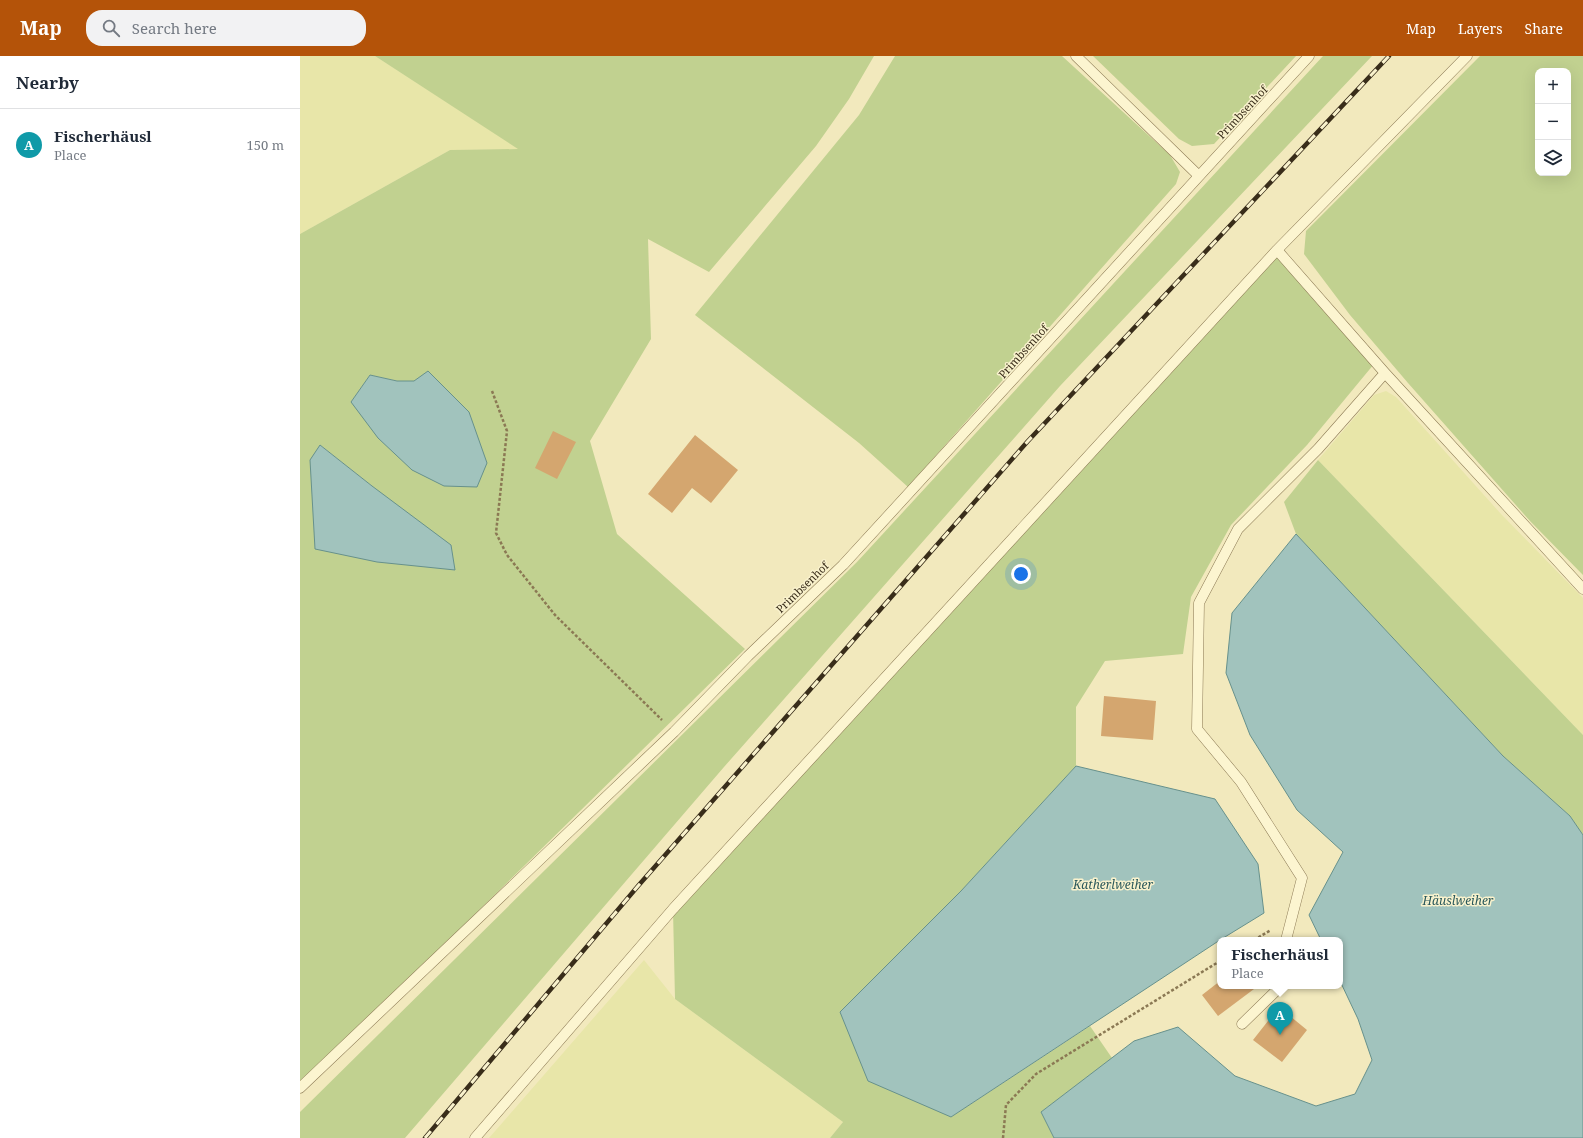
<!DOCTYPE html>
<html lang="en">
<head>
<meta charset="utf-8">
<style>
	body { margin:0; font-family:"Noto Serif",serif; background:#f2f2f3; color:#1f2937 }
	.controls { position:absolute; right:12px; top:12px; display:grid; overflow:hidden; border-radius:8px; box-shadow:0 4px 16px #0002 }
	.controls button { width:36px; height:36px; display:grid; place-items:center; padding:0; border:0; border-bottom:1px solid #e0e1e3; background:#fff; color:#1f2937; font:20px sans-serif }
	.you { position:absolute; left:721px; top:518px; width:14px; height:14px; margin:-10px; border:3px solid #fff; border-radius:50%; background:#1a73e8; box-shadow:0 0 0 6px #1a73e833 }
	.badge { display:grid; place-items:center; width:26px; height:26px; border-radius:50%; background:#b45309; color:#fff; font-size:13px; font-weight:700 }
	.pin { position:absolute; translate:-50% -33px; filter:drop-shadow(0 1px 2px #0008) }
	.pin::after { content:''; position:absolute; top:21px; width:14px; height:12px; background:inherit; clip-path:polygon(0 0,100% 0,50% 100%) }
	.popup { position:absolute; left:917px; top:881px; width:126px; height:52px; box-sizing:border-box; display:grid; place-content:center; border-radius:8px; background:#fff; filter:drop-shadow(0 1px 3px #0005); font-size:13px; white-space:nowrap; color:#747a83 }
	.popup b { font-size:15px; color:#1f2937 }
	.popup::after { content:''; position:absolute; left:50%; top:100%; margin-left:-8px; border:8px solid transparent; border-top-color:#fff }
	.list { margin:0; padding:0; list-style:none }
	h2 { display:flex; justify-content:space-between; align-items:center; height:52px; margin:0; padding:0 16px; font-size:17px }
	h2 small { font-size:13px; font-weight:400; color:#747a83 }
	.list li { display:grid; grid-template-columns:26px 1fr auto; gap:12px; align-items:center; box-sizing:border-box; height:72px; padding:0 16px; border-top:1px solid #e0e1e3 }
	.list b { display:block; font-size:15px; white-space:nowrap }
	.list p { margin:0; font-size:13px; white-space:nowrap; color:#747a83 }
	.list em { font-size:13px; font-style:normal; color:#747a83 }
	.icon { flex:none; width:22px; height:22px; fill:none; stroke:currentColor; stroke-width:2; stroke-linecap:round; stroke-linejoin:round }
	.map { position:relative; flex:none; width:1283px; height:1082px; overflow:hidden }
	header { display:flex; align-items:center; gap:24px; box-sizing:border-box; height:56px; padding:0 20px; background:#b45309; color:#fff }
	header strong { font-size:19px }
	nav { display:flex; gap:22px; margin-inline-start:auto; font-size:14px }
	.search { width:280px; height:36px; background:#f2f2f3; display:flex; align-items:center; gap:10px; box-sizing:border-box; padding:0 14px; border-radius:16px; color:#747a83; font-size:15px }
	main { display:flex }
	aside { flex:1; background:#fff }
	.map>svg:first-child { display:block }
	.farmland { fill:#e8e6a9 }
	.green { fill:#c1d190; fill-rule:evenodd }
	.water { fill:#a1c3bd; stroke:#67918c }
	.building { fill:#d4a66f }
	.lines { fill:none; stroke-linecap:round; stroke-linejoin:round }
	.lane-casing { stroke:#8b7954; stroke-width:11 }
	.path { stroke:#8b7954; stroke-width:2.5; stroke-dasharray:3 2; stroke-linecap:butt }
	.lane { stroke:#fcf5d0; stroke-width:10 }
	.rail-casing { stroke:#392d1a; stroke-width:4.5 }
	.rail { stroke:#f9f2cd; stroke-width:3; stroke-dasharray:9; stroke-linecap:butt }
	.labels { text-anchor:middle; dominant-baseline:central; stroke-width:3; stroke-linejoin:round; paint-order:stroke }
	.street-label { font-size:11px; fill:#392d1a; stroke:#f9f2cd }
	.water-label { font-size:12px; font-style:italic; fill:#28575a; stroke:#f9f2cd }
</style>
</head>
<body>
<header>
<strong>Map</strong>
<div class="search"><svg class="icon" aria-label="search" viewBox="0 0 24 24"><circle cx="10" cy="10" r="6"/><path d="M15 15l6 6"/></svg>Search here</div>
<nav><a>Map</a><a>Layers</a><a>Share</a></nav>
</header>
<main>
<aside>
<h2>Nearby<small></small></h2>
<ul class="list">
<li><span class="badge" style="background:#0f9aa8">A</span><div><b>Fischerhäusl</b><p>Place</p></div><em>150 m</em></li>
</ul>
</aside>
<div class="map">
<svg width="1283" height="1082" viewBox="0 0 1283 1082">
	<rect width="100%" height="100%" fill="#f2e9bd"/>
	<path class="farmland" d="M0 0H75L219 93 150 94 0 178Z
		M1086 335 1096 341 1201 458 1283 542V679L1018 404 1074 339Z
		M344 904 375 943 543 1066 530 1082H189Z"/>
	<path class="green" d="M75 0H574L549 43 516 90 409 216 348 183 351 283 290 385 317 478 445 593 0 1030V178L150 94 218 93ZM70 319 97 325H114L51 346ZM20 389 72 430 77 506Z
		M595 0H762L870 99 880 116 876 128 608 431 559 387 395 259 559 59Z
		M793 0H996L914 88 892 90 879 83Z
		M1023 0H1072L760 330 424 711 105 1082H0V1056L557 506Z
		M1180 0H1283V519L1230 465 1108 327 1050 259 1004 198 1006 175ZM1238 15H1268V117H1238Z
		M977 194 1074 308 1007 389 931 469 891 541 883 598 805 605 776 651V710L661 835 540 956 651 1061 790 970 812 1002 741 1056 754 1082H530L543 1066 375 943 373 854Z
		M1018 404 1283 679V779L1270 760 1203 700 996 478 984 446Z"/>
	<path class="water" d="M128 315 169 356 187 407 177 431 144 430 112 414 78 382 51 346 70 319 97 325H114Z
		M20 389 72 430 151 489 155 514 77 506 15 493 10 404Z
		M996 478 1203 700 1270 760 1283 779V1082H754L741 1056 834 985 878 971 935 1020 1016 1050 1055 1038 1072 1004 1058 963 1040 925V884H1021L1009 859 1043 796 997 754 950 679 926 617 932 557Z
		M776 710 915 743 958 808 964 857 920 884 651 1061 568 1025 540 956 661 835Z"/>
	<path class="building" d="M253 375 276 386 257 423 235 412Z
		M395 379 438 414 411 447 392 432 372 457 348 438Z
		M804 640 856 645 853 684 801 680Z
		M920 925V930H958L918 960 902 939Z
		M979 951 1007 974 982 1006 953 984Z"/>
	<g class="lines">
		<g class="lane-casing">
			<path id="lane" d="M776 0 899 120
				M1167 0 977 194 1085 317 1283 533
				M986 884 1002 822 941 726 897 673 899 547 938 473 1018 393 1085 317
				M942 968 981 930
				M0 1032 374 676 448 600 543 509 1009 0
				M175 1082 373 853 977 194"/>
		</g>
		<path class="path" d="M192 335 207 375 196 477 207 499 255 559 362 664
			M954 884 971 874
			M703 1082 706 1049 736 1018 920 905"/>
		<use href="#lane" class="lane"/>
		<g class="rail-casing">
			<path id="rail" d="M125 1082 338 830 728 385 1089 0"/>
		</g>
		<use href="#rail" class="rail"/>
	</g>
	<g class="labels">
		<g class="street-label">
			<text transform="translate(942 56) rotate(-47)">Primbsenhof</text>
			<text transform="translate(723 295) rotate(-48)">Primbsenhof</text>
			<text transform="translate(502 531) rotate(-44)">Primbsenhof</text>
		</g>
		<g class="water-label">
			<text x="813" y="828">Katherlweiher</text>
			<text x="1158" y="844">Häuslweiher</text>
		</g>
	</g>
</svg>
<div class="controls">
<button>+</button>
<button>−</button>
<button><svg class="icon" aria-label="layers" viewBox="0 0 24 24"><path d="M12 4l9 5-9 5-9-5zM3 14l9 5 9-5"/></svg></button>
</div>
<div class="you"></div>
<div class="pin badge" style="left:980px;top:979px;background:#0f9aa8">A</div>
<div class="popup"><b>Fischerhäusl</b>Place</div>
</div>
</main>
</body>
</html>
